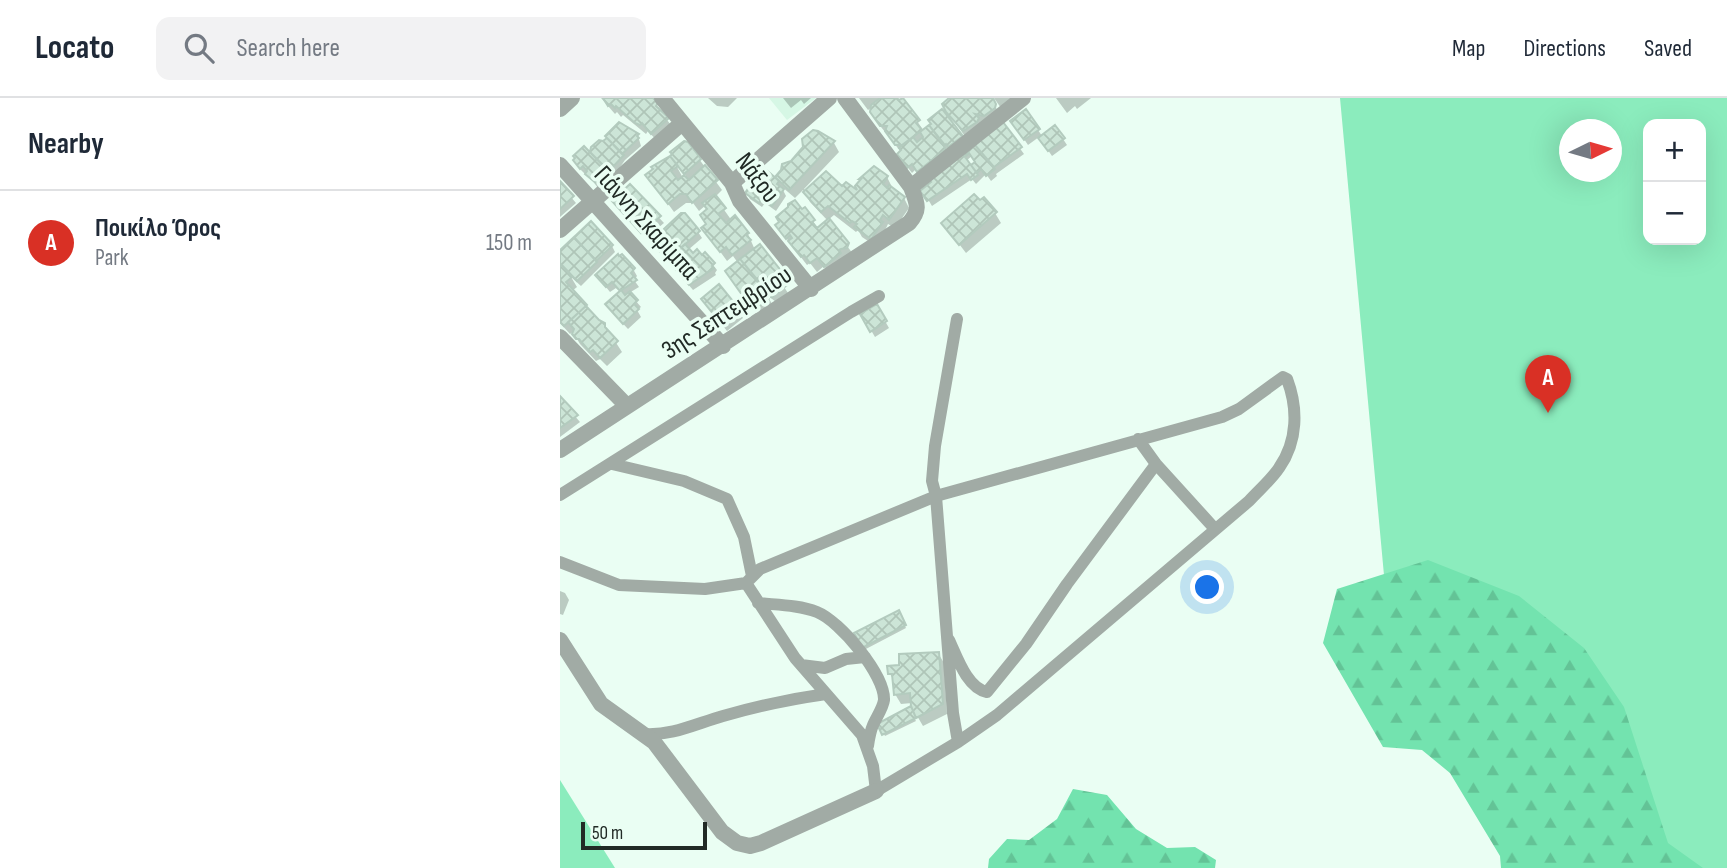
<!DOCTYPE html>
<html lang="en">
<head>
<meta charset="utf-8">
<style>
	body { margin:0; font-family:"Sofia Sans Condensed",sans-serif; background:#f2f2f3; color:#1f2937 }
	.controls { position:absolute; right:21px; top:21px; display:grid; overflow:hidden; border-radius:14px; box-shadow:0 7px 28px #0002 }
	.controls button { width:63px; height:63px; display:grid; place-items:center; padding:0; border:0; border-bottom:2px solid #e0e1e3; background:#fff; color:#1f2937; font:35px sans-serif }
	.compass { position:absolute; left:999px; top:21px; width:63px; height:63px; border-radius:50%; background:#fff; box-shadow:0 7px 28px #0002; rotate:85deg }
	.scale { position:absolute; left:21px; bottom:18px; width:126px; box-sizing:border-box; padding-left:7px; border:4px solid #212a25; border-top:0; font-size:19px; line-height:24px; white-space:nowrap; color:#212a25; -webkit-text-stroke:5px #eafef3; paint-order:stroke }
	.you { position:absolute; left:648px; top:490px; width:24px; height:24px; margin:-18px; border:5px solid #fff; border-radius:50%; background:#1a73e8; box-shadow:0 0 0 10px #1a73e833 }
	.badge { display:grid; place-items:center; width:46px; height:46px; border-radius:50%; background:#d93025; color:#fff; font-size:23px; font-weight:700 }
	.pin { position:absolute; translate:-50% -58px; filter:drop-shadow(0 2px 4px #0008) }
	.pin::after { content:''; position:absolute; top:37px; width:24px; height:21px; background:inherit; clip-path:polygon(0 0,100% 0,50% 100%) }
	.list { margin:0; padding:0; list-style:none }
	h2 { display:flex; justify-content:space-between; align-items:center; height:91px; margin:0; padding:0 28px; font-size:30px }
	h2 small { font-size:23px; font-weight:400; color:#747a83 }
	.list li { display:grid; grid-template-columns:46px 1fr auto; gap:21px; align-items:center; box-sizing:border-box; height:105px; padding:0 28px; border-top:2px solid #e0e1e3 }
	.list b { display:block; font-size:26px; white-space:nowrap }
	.list p { margin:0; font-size:23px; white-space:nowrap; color:#747a83 }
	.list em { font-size:23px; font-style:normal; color:#747a83 }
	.icon { flex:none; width:38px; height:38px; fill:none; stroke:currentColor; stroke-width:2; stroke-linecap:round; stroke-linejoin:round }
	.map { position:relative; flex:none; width:1167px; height:770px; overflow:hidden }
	header { display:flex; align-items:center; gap:42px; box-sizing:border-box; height:98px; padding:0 35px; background:#fff; border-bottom:2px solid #e0e1e3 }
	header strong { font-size:33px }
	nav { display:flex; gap:38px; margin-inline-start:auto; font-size:24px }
	.search { width:490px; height:63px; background:#f2f2f3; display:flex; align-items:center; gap:18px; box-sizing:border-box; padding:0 24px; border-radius:14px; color:#747a83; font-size:26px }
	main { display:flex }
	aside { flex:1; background:#fff }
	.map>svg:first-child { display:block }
	.built { fill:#d6f7e5 }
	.green { fill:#8becbd; fill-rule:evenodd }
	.forest { fill:url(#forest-firs) }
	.shadow { fill:#0003; fill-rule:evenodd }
	.building { fill:url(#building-cross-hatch); stroke:#b3cbbe; stroke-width:2 }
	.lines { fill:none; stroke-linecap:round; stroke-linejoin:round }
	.pedestrian { stroke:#a1aba5; stroke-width:12 }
	.minor { stroke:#a1aba5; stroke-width:16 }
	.labels { text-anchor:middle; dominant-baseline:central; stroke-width:7; stroke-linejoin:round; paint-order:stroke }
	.street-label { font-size:26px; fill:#212a25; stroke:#eafef3 }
</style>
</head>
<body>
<header>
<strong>Locato</strong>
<div class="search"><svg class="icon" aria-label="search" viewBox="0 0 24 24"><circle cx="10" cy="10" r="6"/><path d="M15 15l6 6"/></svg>Search here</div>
<nav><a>Map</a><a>Directions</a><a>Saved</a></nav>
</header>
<main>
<aside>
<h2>Nearby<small></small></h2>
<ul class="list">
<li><span class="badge">A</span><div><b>Ποικίλο Όρος</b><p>Park</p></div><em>150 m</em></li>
</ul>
</aside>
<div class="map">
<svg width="1167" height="770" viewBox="0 0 1167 770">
	<defs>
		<pattern id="forest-firs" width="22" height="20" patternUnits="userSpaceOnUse" patternTransform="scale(1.75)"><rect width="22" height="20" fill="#73e3af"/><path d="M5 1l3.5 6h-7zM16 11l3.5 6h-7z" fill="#63c396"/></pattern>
		<pattern id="building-cross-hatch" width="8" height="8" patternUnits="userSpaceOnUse" patternTransform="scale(1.75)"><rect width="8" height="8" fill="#cce5d7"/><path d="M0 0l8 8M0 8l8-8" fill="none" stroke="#afc5b8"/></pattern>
	</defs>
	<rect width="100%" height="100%" fill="#eafef3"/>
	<path class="built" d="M209 0H256L227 22Z"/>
	<path class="green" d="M780 0H1167V770H965L825 488ZM1088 26H1141V142H1088ZM1010 32H1052V74H1010Z
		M0 682 55 770H0Z"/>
	<path class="forest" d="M868 462 959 498 1024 550 1064 609 1108 745 1143 770H941L940 758 890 675 862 652 823 649 763 545 777 491Z
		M513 691 547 697 576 731 607 750 635 749 656 762 655 770H428L429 761 447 741 469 742 497 721Z"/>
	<path class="shadow" d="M41 0H91L113 30 98 44 88 33 86 36 63 17 61 19 57 14 55 16Z
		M148 0H177L168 9 157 8Z
		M223 0H251L244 6 241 2 231 10Z
		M299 0H335L338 5 342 2 364 33 373 26 401 39 393 54 384 49 388 58 362 79 356 71 352 75 342 62 341 54 317 24 312 9 308 12Z
		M393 0H430L441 18 430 27 419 25 423 32 407 41 389 16Z
		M434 0H455L441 10Z
		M496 0H531L517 11 515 8 507 15Z
		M59 26 78 38 81 48 65 62 54 78 51 75 46 80 49 84 38 90 26 74 25 76 18 69 31 58 33 50 44 45Z
		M443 27 464 56 436 76 437 78 431 83 426 76 416 86 412 81 372 108 363 93ZM413 57 418 64 410 70 406 63Z
		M456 29 478 32 482 38 503 41 507 47 492 58 479 39 468 47Z
		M258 34 274 45 279 54 244 91 246 93 283 90 300 97 327 79 332 89 331 91 344 100 349 110 335 130 328 126 317 149 302 139 298 132 296 134 274 117 268 122 293 156 271 177 264 168 257 174 250 165 247 167 217 128 253 123 258 131 268 123 250 104 243 92 235 100 221 88 226 98 216 113 205 105 202 109 190 101 187 95 215 82Z
		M139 61 162 92 155 99 172 123 188 136 195 152 200 148 228 186 224 189 228 195 216 204 207 197 212 206 200 216 196 211 194 213 170 180 178 165 173 158 167 163 143 130 147 127 148 112 146 107 139 113 133 105H126L114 114 88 78 95 72ZM118 68 126 78 123 80 117 69Z
		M0 86 16 105 0 119Z
		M70 89 104 125 86 140 54 104Z
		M435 115 441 125 406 155 383 125Z
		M138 134 142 140 128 152 133 157 142 159 145 157 157 172 155 175 156 177 133 192 115 171 108 158 105 159 99 152Z
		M52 148 55 154 21 188 11 179 17 189 12 193 38 223 44 226 62 254 47 268 40 261 36 263 20 246 13 234 10 236 0 225V154Z
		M73 171 77 178 74 182 79 189 69 195 81 209 77 212 81 219 68 231 51 213 61 194 56 190 50 194 41 183Z
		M146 207 179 214 183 220 167 233Z
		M317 209 329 230 315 239 302 217Z
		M0 301 20 324 0 339Z
		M0 493 5 495 9 502 3 517 0 516Z
		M338 515 346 530 304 552 296 536Z
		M378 555 384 565 387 616 363 628 353 611 350 613 356 623 325 638 319 627 353 609 352 605 341 606 335 596V584L330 576 341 569Z"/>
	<path class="building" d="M43 0H93L98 5 96 8 109 20 91 36 82 25 80 27 75 25 56 8 55 10 51 6 48 8Z
		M320 0H337L339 2 343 0 360 22 356 25 362 32 342 47H335L325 33 327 28H320L310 14 311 7Z
		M389 0H433L436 6 435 10 424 18 415 16 419 20 417 24 403 33 386 14 382 6Z
		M382 11 403 38 388 49 386 46 385 47 369 27 371 26 368 22Z
		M466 11 480 31 464 42 450 23Z
		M59 24 79 36 77 38 79 40 62 56 45 38Z
		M443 24 462 49 434 69 414 46Z
		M369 27 386 51 357 74 352 66 347 70 337 56 341 52 339 50 353 39 357 44 363 39 360 34Z
		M495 27 505 40 488 53 478 40Z
		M253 32 258 33 275 43 229 92 215 79 221 72 222 66 231 63 243 49 242 41Z
		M47 40 64 57 49 73 30 54 31 49 39 42 43 43Z
		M124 43 128 44 141 61 124 76 110 58 112 56 110 54Z
		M414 46 435 71 426 78 421 71 417 75 411 67 415 64 409 55 405 59 403 56Z
		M24 48 46 71 44 73 47 77 36 85 25 76 27 73 23 68 20 71 13 62 15 60 13 58Z
		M403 56 418 77 411 82 407 76 367 103 360 93 371 84 369 82Z
		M110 58 118 68 111 73 118 82 124 77 129 82 145 67 158 82 132 105 126 96H120L108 106 85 77 93 71 91 69Z
		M314 68 328 78 323 86 327 90 329 87 345 99 329 122 323 117 320 122 323 124 311 141 294 129 297 126 292 123 290 125 268 108 261 114 243 94 266 73 282 88 286 84 297 92 295 88 301 81H299Z
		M203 69 219 83 217 86 224 91 212 108 202 100 199 105 185 95Z
		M0 83 14 98 0 111Z
		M70 86 101 118 81 135 52 103Z
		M155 96 166 110 158 116 166 125 175 117 189 135 186 137 191 142 172 157 166 149 160 154 141 130 146 126 140 117 147 111 142 105Z
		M414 96 420 102 424 99 437 114 399 147 381 125Z
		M235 102 242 111 245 109 255 122 252 124 257 130 269 120 289 145 287 150 281 151 279 152 281 155 264 169 257 160 250 165 244 157 241 159 228 143 232 140 230 137 226 141 215 127 219 124 216 119 228 109V106Z
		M121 115H125L140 133 110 160 104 153 100 154 93 146 92 142Z
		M31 123 53 147 36 163 14 139Z
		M14 139 37 164 17 183 0 165V152Z
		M125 146 133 155 137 151 142 157 145 154 155 165 152 168 154 170 129 187 109 164V161Z
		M200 146 226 179 221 183 226 188 212 199 180 161Z
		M58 156 59 158 62 156 75 170 71 175 77 182 60 193 52 184 46 189 35 177Z
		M180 161 210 199 195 211 191 206 190 208 165 173Z
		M0 165 12 179 6 184 27 207 4 228 0 224Z
		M159 186 181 213 163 228 141 201Z
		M61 192 65 197 70 193 78 202 74 206 79 211 63 226 45 206Z
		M317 206 327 223 310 234 300 216Z
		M26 208 39 222 45 225V229L58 243 40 260 33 252 30 254 19 241H16L12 236 14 231 8 224Z
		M0 298 18 317 0 330Z
		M339 512 346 527 302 550 294 535Z
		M379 554 383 606 356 620 351 608 350 595 334 597 332 576H328L327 568 339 567V556Z
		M351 608 356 620 322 637 317 626Z"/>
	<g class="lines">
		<path class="pedestrian" d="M397 221 375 348 372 383 376 398 393 615 398 644
			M578 341 596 366 655 431
			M52 366 124 383 167 401 184 439 192 478
			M0 397 291 214 319 198
			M0 464 59 487 145 491 186 485 200 471 376 398 662 319 679 311 723 279 727 281C738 310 738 343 719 370 711 382 699 392 689 403L437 617 398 644 316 693 313 668 302 637 235 560 186 485
			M198 505C218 507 239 507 257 514 280 523 325 577 324 602 323 610 316 620 313 627 310 634 309 641 308 648
			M389 542C397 559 407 590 427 594L466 546 507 486 596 366
			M241 567 265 570 286 561 305 559
			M83 636C112 638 135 626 163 618 197 608 231 601 266 596"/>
		<path class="minor" d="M102 0 172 85 180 103 251 191
			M0 11 12 0
			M0 67 163 248
			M172 85 269 0
			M351 89 463 0
			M0 132 122 25
			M0 239 67 308
			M0 352 349 125C361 111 357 105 351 89L285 0
			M0 542 41 606 94 644 162 734 177 745 190 748 201 745 316 693"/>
	</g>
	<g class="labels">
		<g class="street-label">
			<text transform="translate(197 80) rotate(53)">Νάξου</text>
			<text transform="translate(86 125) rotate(48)">Γιάννη Σκαρίμπα</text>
			<text transform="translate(167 215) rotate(-33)">3ης Σεπτεμβρίου</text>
		</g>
	</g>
</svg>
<div class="controls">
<button>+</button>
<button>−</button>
</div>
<svg class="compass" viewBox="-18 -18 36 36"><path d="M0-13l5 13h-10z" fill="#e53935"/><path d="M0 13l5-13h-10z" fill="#747a83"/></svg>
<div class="scale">50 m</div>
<div class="you"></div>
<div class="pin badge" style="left:988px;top:315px">A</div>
</div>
</main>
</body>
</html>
